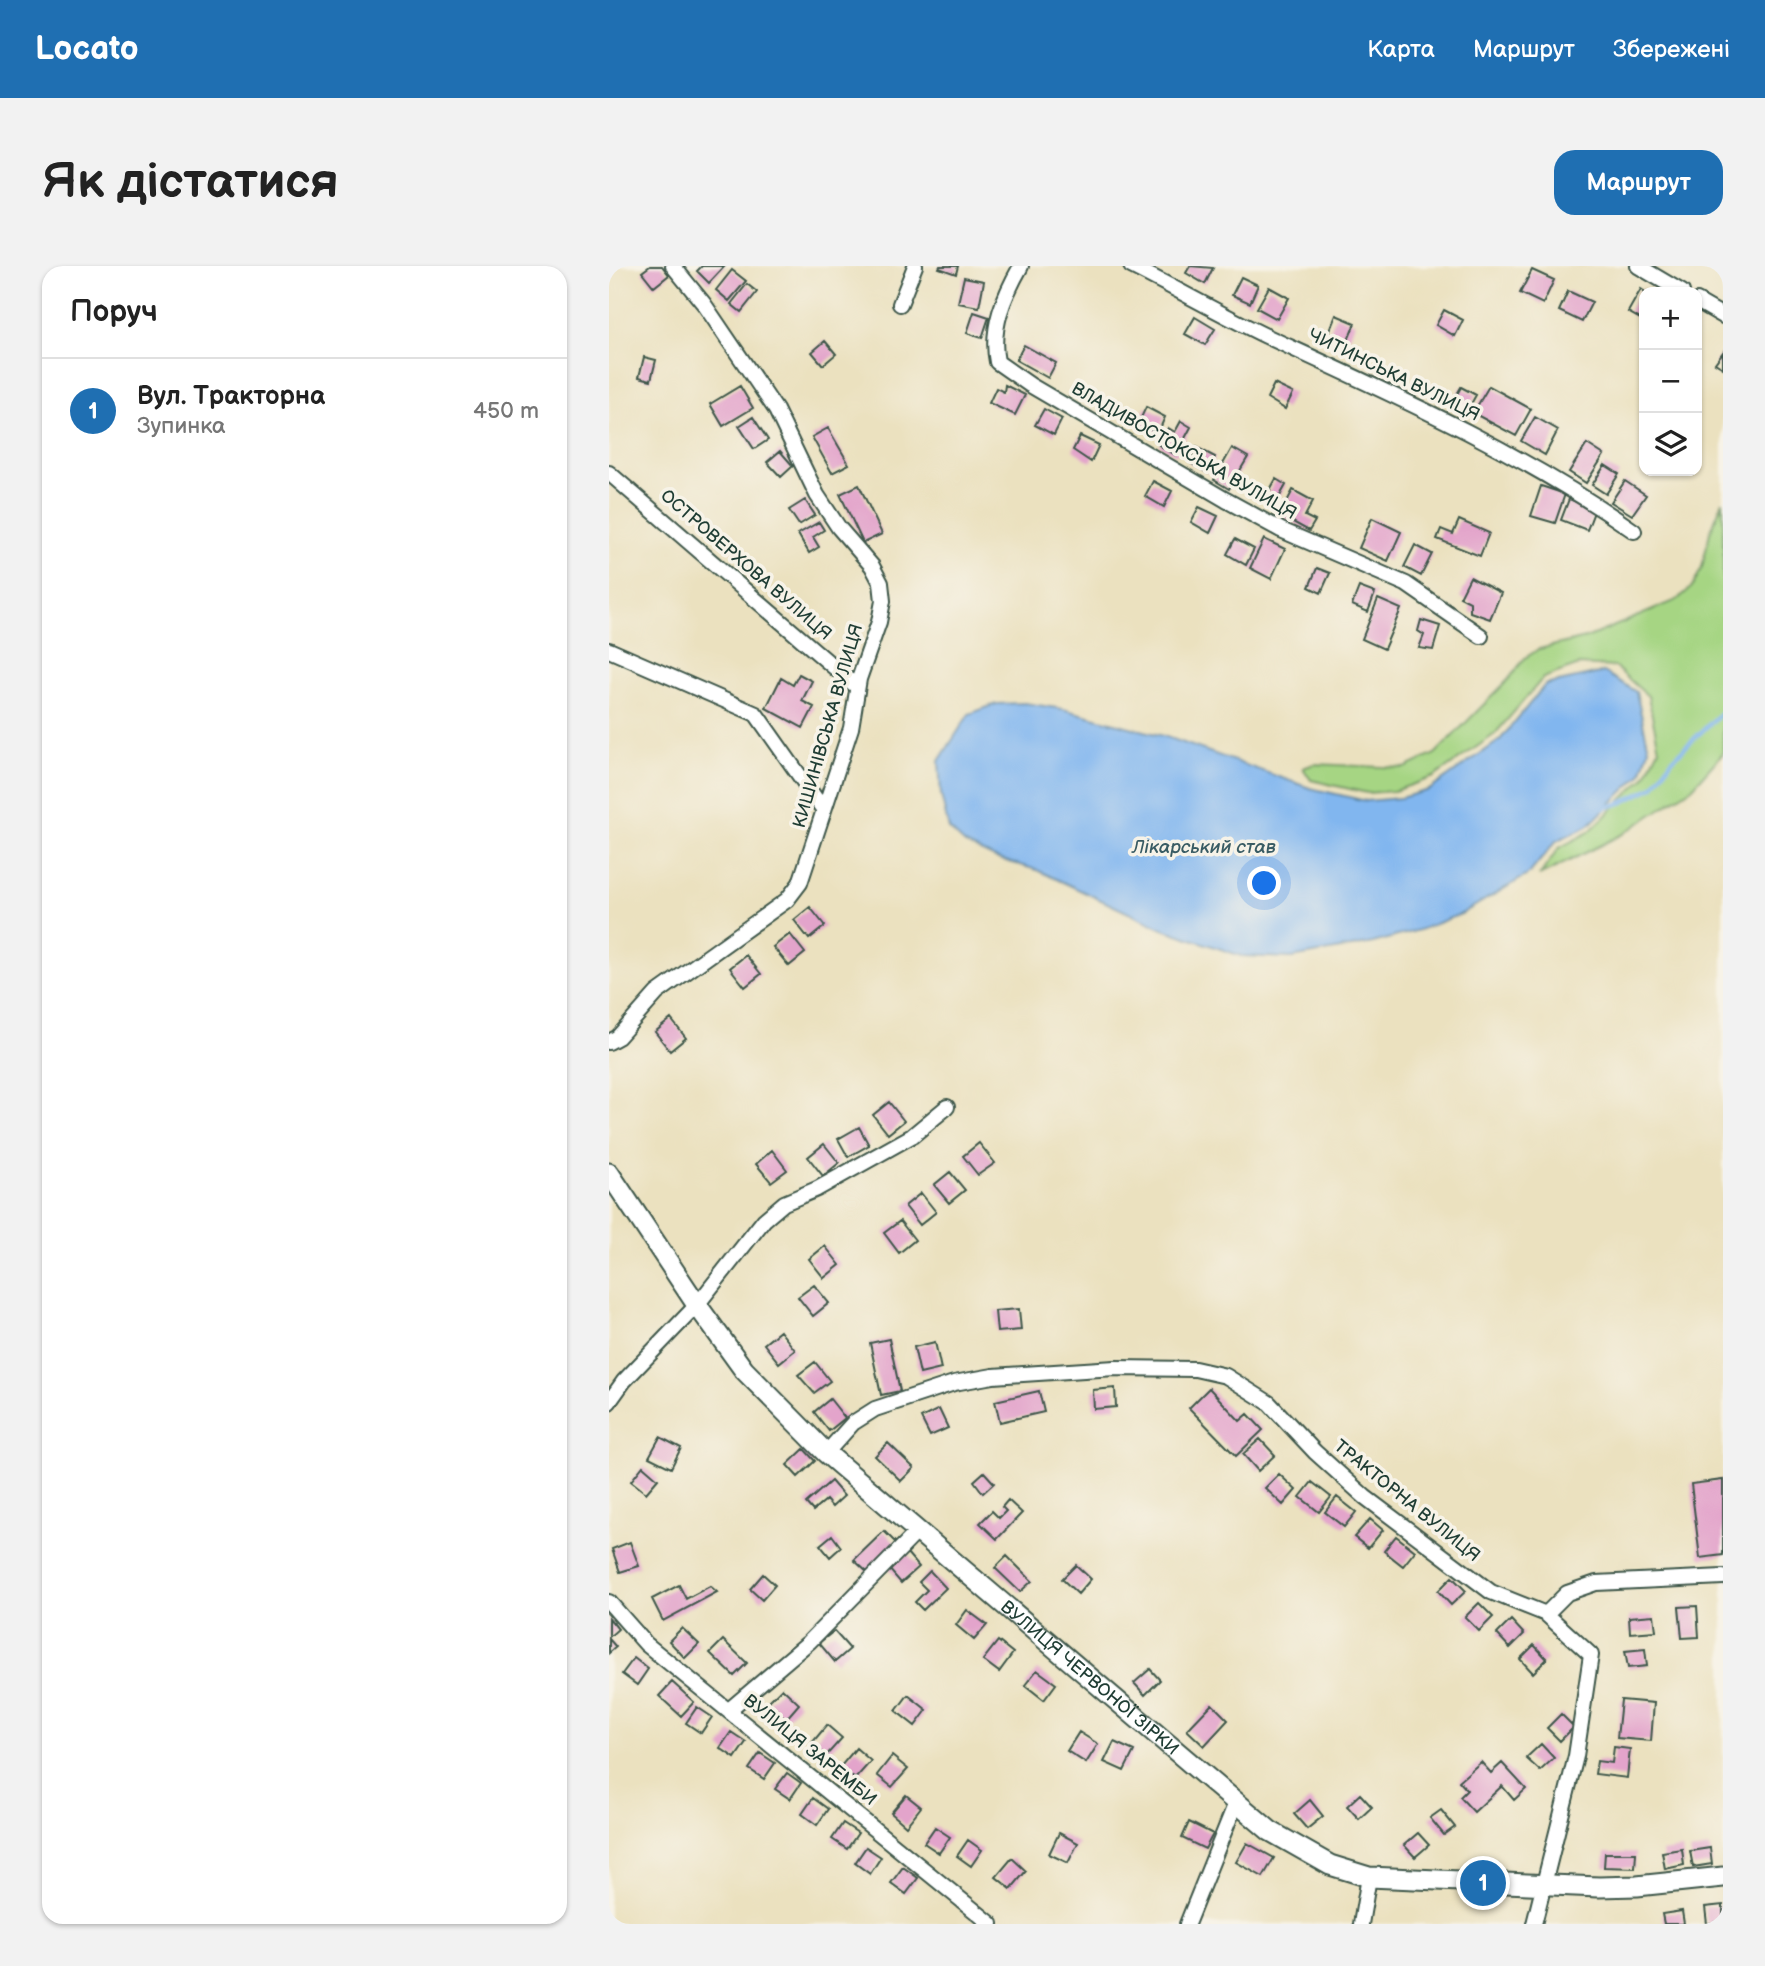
<!DOCTYPE html>
<html lang="uk">
<head>
<meta charset="utf-8">
<style>
	body { margin:0; font-family:"Balsamiq Sans",sans-serif; background:#f2f2f2; color:#222 }
	.controls { position:absolute; right:21px; top:21px; display:grid; overflow:hidden; border-radius:14px; box-shadow:0 2px 5px #0004 }
	.controls button { width:63px; height:63px; display:grid; place-items:center; padding:0; border:0; border-bottom:2px solid #e0e0e0; background:#fff; color:#222; font:35px sans-serif }
	.you { position:absolute; left:656px; top:618px; width:24px; height:24px; margin:-18px; border:5px solid #fff; border-radius:50%; background:#1a73e8; box-shadow:0 0 0 10px #1a73e833 }
	.badge { display:grid; place-items:center; width:46px; height:46px; border-radius:50%; background:#1f6fb2; color:#fff; font-size:23px; font-weight:700 }
	.pin { position:absolute; translate:-50% -50%; border:4px solid #fff; box-shadow:0 2px 7px #0006 }
	.list { margin:0; padding:0; list-style:none }
	h2 { display:flex; justify-content:space-between; align-items:center; height:91px; margin:0; padding:0 28px; font-size:30px }
	h2 small { font-size:23px; font-weight:400; color:#767676 }
	.list li { display:grid; grid-template-columns:46px 1fr auto; gap:21px; align-items:center; box-sizing:border-box; height:105px; padding:0 28px; border-top:2px solid #e0e0e0 }
	.list b { display:block; font-size:26px; white-space:nowrap }
	.list p { margin:0; font-size:23px; white-space:nowrap; color:#767676 }
	.list em { font-size:23px; font-style:normal; color:#767676 }
	.icon { flex:none; width:38px; height:38px; fill:none; stroke:currentColor; stroke-width:2; stroke-linecap:round; stroke-linejoin:round }
	.map { position:relative; flex:none; width:1114px; height:1658px; overflow:hidden; border-radius:21px }
	header { display:flex; align-items:center; gap:42px; box-sizing:border-box; height:98px; padding:0 35px; background:#1f6fb2; color:#fff }
	header strong { font-size:33px }
	nav { display:flex; gap:38px; margin-inline-start:auto; font-size:24px }
	.intro { display:flex; align-items:center; justify-content:space-between; box-sizing:border-box; height:168px; padding:0 42px }
	h1 { margin:0; font-size:49px }
	.button { padding:18px 32px; border-radius:21px; background:#1f6fb2; color:#fff; font-size:24px; font-weight:700 }
	main { display:flex; gap:42px; padding:0 42px }
	aside { flex:1; background:#fff; border-radius:21px; box-shadow:0 2px 5px #0004 }
	.map>svg:first-child { display:block }
	.green { fill:#a6d583; stroke:#62895c; stroke-width:2 }
	.water { fill:#81b6ef; stroke:#507a92; stroke-width:2 }
	.lines { fill:none; stroke-linecap:round; stroke-linejoin:round }
	.stream { stroke:#81b6ef; stroke-width:4.5 }
	.building { fill:#e3a4cb }
	.street-casing { stroke:#3e5649; stroke-width:18 }
	.secondary-casing { stroke:#3e5649; stroke-width:23 }
	.street { stroke:#fff; stroke-width:14 }
	.secondary { stroke:#fff; stroke-width:19 }
	.labels { text-anchor:middle; dominant-baseline:central; stroke-width:7; stroke-linejoin:round; paint-order:stroke }
	.street-label { font-size:18px; fill:#1f3d34; stroke:#f7f3e8 }
	.water-label { font-size:19px; font-style:italic; fill:#385b63; stroke:#f7f3e8 }
</style>
</head>
<body>
<header>
<strong>Locato</strong>
<nav><a>Карта</a><a>Маршрут</a><a>Збережені</a></nav>
</header>
<div class="intro"><h1>Як дістатися</h1><a class="button">Маршрут</a></div>
<main>
<aside>
<h2>Поруч<small></small></h2>
<ul class="list">
<li><span class="badge">1</span><div><b>Вул. Тракторна</b><p>Зупинка</p></div><em>450 m</em></li>
</ul>
</aside>
<div class="map">
<svg width="1114" height="1658" viewBox="0 0 1114 1658">
	<rect width="100%" height="100%" fill="#f7f3e8"/>
	<filter id="ink" filterUnits="userSpaceOnUse"><feTurbulence type="fractalNoise" baseFrequency=".0143" numOctaves="2"/><feDisplacementMap in="SourceGraphic" scale="14" xChannelSelector="R" yChannelSelector="G"/><feConvolveMatrix kernelMatrix="1 2 1 2 8 2 1 2 1" color-interpolation-filters="sRGB"/></filter>
	<filter id="wash" filterUnits="userSpaceOnUse"><feTurbulence type="fractalNoise" baseFrequency=".00686" numOctaves="4" result="noise"/><feDisplacementMap in="SourceGraphic" scale="28" xChannelSelector="R" yChannelSelector="G"/><feGaussianBlur stdDeviation="1.57" result="paint"/><feColorMatrix in="noise" values="0 0 0 0 0 0 0 0 0 0 0 0 0 0 0 0 0 1.4 0 .05"/><feComposite in="paint" operator="in"/></filter>
	<g filter="url(#wash)">
		<rect width="100%" height="100%" fill="#ebe1bf"/>
		<path class="green" d="M1114 235V487L1084 521 1014 568 930 610 950 582 980 566 1036 511 1050 483 1039 430 1006 401 970 399 934 412 886 468 825 511 785 525 758 527 702 514 694 502 705 498 796 502 826 488 899 414 916 392 930 383 977 372 1068 334 1084 320 1093 301 1101 266Z"/>
		<path class="water" d="M995 406 1027 426 1040 483 1032 508 979 560 947 575 920 608 852 648 810 664 764 677 683 692 632 690 554 663 428 604 386 592 356 578 340 563 332 529 330 495 360 448 387 438 416 437 454 443 558 471 701 522 757 535 791 532 820 524 891 474 936 419Z"/>
		<g class="lines">
			<path class="stream" d="M992 543 1012 537 1044 521 1063 494 1114 445"/>
		</g>
		<g id="blocks">
			<path class="building" d="M41 0H53L60 9 45 21 33 6Z
				M93 0H116L100 17 88 5Z
				M331 0H349L347 8 330 2Z
				M581 0 604 2 596 18 577 7Z
				M123 4 137 15 120 35 107 24Z
				M923 4 945 14 934 38 911 27Z
				M355 11 375 15 370 41 349 37Z
				M632 11 649 19 641 37 623 29Z
				M138 18 148 26 132 46 122 38Z
				M660 21 680 32 668 53 648 42Z
				M1032 23 1035 25V55L1019 46Z
				M959 25 983 36 973 56 950 45Z
				M835 44 854 54 846 70 827 59Z
				M365 46 380 51 373 72 358 67Z
				M727 49 746 57 736 82 717 74Z
				M586 51 606 63 596 79 576 68Z
				M216 75 227 88 214 99 203 86Z
				M415 79 447 97 439 112 407 94Z
				M1114 86V102L1106 97Z
				M35 91 47 94 42 114 30 111Z
				M665 118 684 127 676 143 658 132Z
				M396 119 416 129 406 149 380 137 387 122 395 126Z
				M131 120 144 142 114 160 101 138Z
				M880 120 922 143 907 170 864 147Z
				M852 121 867 129 857 147 842 139Z
				M537 141 556 151 549 167 530 156Z
				M435 143 453 153 445 169 426 159Z
				M144 151 159 174 145 183 130 160Z
				M926 151 949 164 936 189 912 175Z
				M572 155 582 161 567 189 550 179 559 162 566 166Z
				M219 162 240 198 223 207 203 171Z
				M471 170 490 179 482 196 464 184Z
				M978 178 995 189 977 217 960 206Z
				M587 181 606 191 599 207 580 196Z
				M623 182 639 191 620 223 605 214Z
				M171 185 184 200 172 211 158 196Z
				M996 199 1010 208 997 228 983 219Z
				M667 213 677 219 667 237 657 231Z
				M544 215 563 225 555 241 536 230Z
				M1016 215 1037 229 1023 249 1002 236Z
				M250 219 273 268 254 277 231 228Z
				M932 220 956 228 946 257 922 250Z
				M684 224 704 235 696 250 706 255 700 265 671 249Z
				M960 233 986 243 978 264 952 254Z
				M196 234 206 249 190 259 180 244Z
				M590 241 609 250 601 267 582 256Z
				M763 252 792 266 779 295 750 282Z
				M850 254 880 267 871 290 828 273 832 263 844 268Z
				M210 256 215 264 204 271 210 281 200 287 189 268Z
				M626 273 645 283 637 299 618 288Z
				M655 273 676 283 662 313 641 302Z
				M806 279 823 288 812 310 795 301Z
				M708 302 721 307 712 327 700 321Z
				M861 311 892 327 881 353 861 346V336L851 331Z
				M750 321 766 327 759 346 743 339Z
				M769 333 792 343 775 383 753 373Z
				M812 354 831 360 824 384 810 382 815 369 809 365Z
				M190 408 203 415 193 435 205 441 194 462 157 442 172 412 184 419Z
				M201 641 216 660 200 673 185 654Z
				M181 668 196 687 180 700 164 681Z
				M137 689 152 708 136 721 121 702Z
				M62 753 77 772 61 785 46 766Z
				M280 836 295 855 279 868 264 849Z
				M250 861 260 879 239 891 229 873Z
				M370 877 386 897 369 909 354 890Z
				M215 878 230 897 214 910 199 891Z
				M163 884 178 904 162 916 147 898Z
				M341 906 356 924 340 937 325 919Z
				M312 927 327 946 311 959 296 940Z
				M291 955 306 974 290 987 275 967Z
				M216 980 231 999 215 1012 200 993Z
				M205 1019 220 1037 204 1050 189 1031Z
				M410 1043 412 1064 388 1066 386 1045Z
				M171 1065 186 1084 170 1097 155 1078Z
				M280 1073 291 1125 272 1129 261 1077Z
				M326 1076 332 1103 311 1108 305 1081Z
				M206 1096 221 1115 205 1127 189 1109Z
				M506 1122 507 1141 485 1143 484 1124Z
				M600 1122 631 1155 639 1148 654 1164 627 1190 580 1142Z
				M430 1125 435 1146 391 1156 386 1135Z
				M221 1133 236 1152 220 1165 205 1146Z
				M330 1143 339 1162 321 1170 312 1152Z
				M51 1171 72 1182 62 1202 40 1191Z
				M651 1173 666 1189 649 1205 634 1188Z
				M279 1177 305 1202 292 1215 266 1190Z
				M195 1183 206 1195 189 1211 178 1199Z
				M34 1200 49 1213 37 1227 22 1215Z
				M375 1206 385 1217 374 1227 365 1215Z
				M670 1208 687 1224 674 1239 656 1222Z
				M1114 1214V1289L1091 1292 1082 1218Z
				M222 1215 235 1230 223 1241 217 1234 204 1245 197 1237Z
				M703 1216 722 1231 710 1246 691 1231Z
				M728 1231 747 1246 735 1261 716 1246Z
				M399 1234 413 1247 388 1273 371 1257 383 1245 390 1252 397 1245 393 1241Z
				M761 1253 774 1264 759 1282 745 1271Z
				M275 1265 287 1277 258 1306 245 1294Z
				M223 1269 232 1281 221 1291 211 1279Z
				M787 1270 806 1285 794 1300 775 1285Z
				M21 1276 30 1300 11 1306 3 1283Z
				M298 1287 310 1301 292 1317 279 1302Z
				M398 1290 423 1315 411 1326 386 1302Z
				M467 1299 482 1313 469 1328 453 1313Z
				M321 1305 337 1322 314 1344 306 1336 318 1324 310 1316Z
				M154 1308 166 1319 153 1334 141 1323Z
				M843 1311 857 1325 842 1339 829 1325Z
				M70 1319 77 1333 101 1320 108 1326 54 1355 43 1333Z
				M870 1337 884 1351 870 1365 856 1351Z
				M1088 1340 1090 1371 1073 1372 1070 1341Z
				M358 1344 378 1359 365 1374 347 1359Z
				M1045 1349 1047 1365 1021 1367 1020 1351Z
				M0 1352 9 1363 0 1371Z
				M902 1354 915 1368 901 1382 888 1368Z
				M73 1362 90 1378 76 1392 60 1375Z
				M225 1365 241 1383 226 1396 210 1377Z
				M0 1373 7 1381 0 1387Z
				M114 1374 138 1397 125 1410 101 1387Z
				M389 1375 404 1387 390 1406 374 1394Z
				M925 1379 938 1393 924 1407 911 1393Z
				M1036 1383 1038 1400 1019 1402 1016 1385Z
				M25 1392 39 1403 28 1419 13 1408Z
				M541 1403 551 1414 536 1429 525 1417Z
				M428 1404 447 1418 435 1434 416 1419Z
				M63 1416 85 1436 72 1450 50 1430Z
				M173 1422 190 1438 177 1453 159 1436Z
				M299 1429 318 1444 306 1460 287 1445Z
				M1012 1434 1045 1437 1042 1475 1008 1472Z
				M603 1438 619 1454 595 1480 578 1464Z
				M88 1441 103 1451 92 1467 77 1457Z
				M952 1448 965 1461 951 1475 938 1462Z
				M218 1459 233 1472 217 1490 202 1478Z
				M122 1466 137 1476 126 1492 111 1482Z
				M470 1466 489 1478 477 1497 458 1485Z
				M505 1476 525 1485 515 1505 495 1496Z
				M932 1478 945 1492 931 1505 917 1492Z
				M1005 1481 1021 1483 1018 1512 986 1508 988 1495 1003 1497Z
				M247 1482 262 1495 246 1513 231 1501Z
				M151 1487 166 1497 155 1513 140 1503Z
				M283 1490 299 1503 283 1521 268 1509Z
				M872 1496 882 1507 893 1497 917 1523 905 1534 893 1520 865 1546 851 1531 858 1524 850 1515Z
				M178 1507 192 1517 181 1533 166 1523Z
				M751 1528 763 1541 750 1553 738 1540Z
				M297 1529 312 1541 297 1560 282 1547Z
				M204 1532 219 1543 208 1559 193 1548Z
				M701 1534 714 1550 698 1563 685 1548Z
				M832 1544 846 1561 835 1569 821 1552Z
				M580 1556 604 1568 596 1583 573 1572Z
				M234 1557 249 1567 238 1583 223 1573Z
				M326 1561 341 1571 330 1587 315 1577Z
				M450 1567 469 1577 459 1597 440 1588Z
				M809 1567 820 1579 806 1591 795 1579Z
				M359 1574 373 1584 362 1600 348 1590Z
				M638 1577 665 1592 654 1611 627 1596Z
				M257 1581 272 1591 261 1608 246 1597Z
				M1101 1582 1103 1598 1084 1601 1081 1585Z
				M1073 1583 1075 1599 1056 1603 1053 1586Z
				M996 1587H1027L1026 1602 995 1601Z
				M403 1592 417 1605 402 1623 387 1611Z
				M294 1601 309 1612 297 1628 282 1617Z
				M1114 1639V1655L1098 1658 1096 1641Z
				M1073 1645 1075 1658H1055L1053 1648Z"/>
		</g>
	</g>
	<g filter="url(#ink)">
		<use href="#blocks" fill-opacity="0" stroke="#3e5649" stroke-width="2"/>
		<g class="lines">
			<g class="street-casing">
				<path id="street" d="M412 0C395 30 381 62 388 96L421 119 617 234 672 264 797 318 872 370
					M522 0C568 23 613 49 659 71 785 129 911 185 1025 265
					M1029 0 1073 26
					M1088 35 1114 50
					M291 38 306 0
					M0 207 248 421
					M0 384 147 448 214 543
					M0 776 9 771 48 727 178 634 191 617 242 462 250 413 270 356 274 335 272 317 263 300 230 262 208 229 167 144 95 38 64 0
					M0 1136 15 1115 88 1039 155 954 175 937 208 923 303 870 338 841
					M217 1187 244 1157 266 1143 345 1117 384 1110 506 1102 586 1103 617 1110 660 1137 706 1186 756 1231 882 1326 937 1348 982 1389 967 1490 925 1658
					M0 1336 37 1378 382 1658
					M937 1348 958 1327 987 1317 1114 1311
					M121 1443 200 1376 309 1265
					M578 1658 626 1539
					M752 1658 760 1611"/>
			</g>
			<g class="secondary-casing">
				<g id="secondary">
					<path id="s1" d="M0 907 88 1039 135 1104 217 1187 661 1565 721 1599 760 1611 990 1621 1028 1620 1114 1611"/>
				</g>
			</g>
			<use href="#street" class="street"/>
			<use href="#secondary" class="secondary"/>
		</g>
	</g>
	<g class="labels">
		<g class="street-label">
			<text transform="translate(785 109) rotate(26)">ЧИТИНСЬКА ВУЛИЦЯ</text>
			<text transform="translate(575 185) rotate(30)">ВЛАДИВОСТОКСЬКА ВУЛИЦЯ</text>
			<text transform="translate(137 299) rotate(41)">ОСТРОВЕРХОВА ВУЛИЦЯ</text>
			<text transform="translate(219 460) rotate(-74)">КИШИНІВСЬКА ВУЛИЦЯ</text>
			<text transform="translate(798 1235) rotate(39)">ТРАКТОРНА ВУЛИЦЯ</text>
			<text stroke="none"><textPath href="#s1" startOffset="702">ВУЛИЦЯ ЧЕРВОНОЇ ЗІРКИ</textPath></text>
			<text transform="translate(201 1484) rotate(39)">ВУЛИЦЯ ЗАРЕМБИ</text>
		</g>
		<g class="water-label">
			<text x="595" y="581">Лікарський став</text>
		</g>
	</g>
</svg>
<div class="controls">
<button>+</button>
<button>−</button>
<button><svg class="icon" aria-label="layers" viewBox="0 0 24 24"><path d="M12 4l9 5-9 5-9-5zM3 14l9 5 9-5"/></svg></button>
</div>
<div class="you"></div>
<div class="pin badge" style="left:874px;top:1617px">1</div>
</div>
</main>
</body>
</html>
